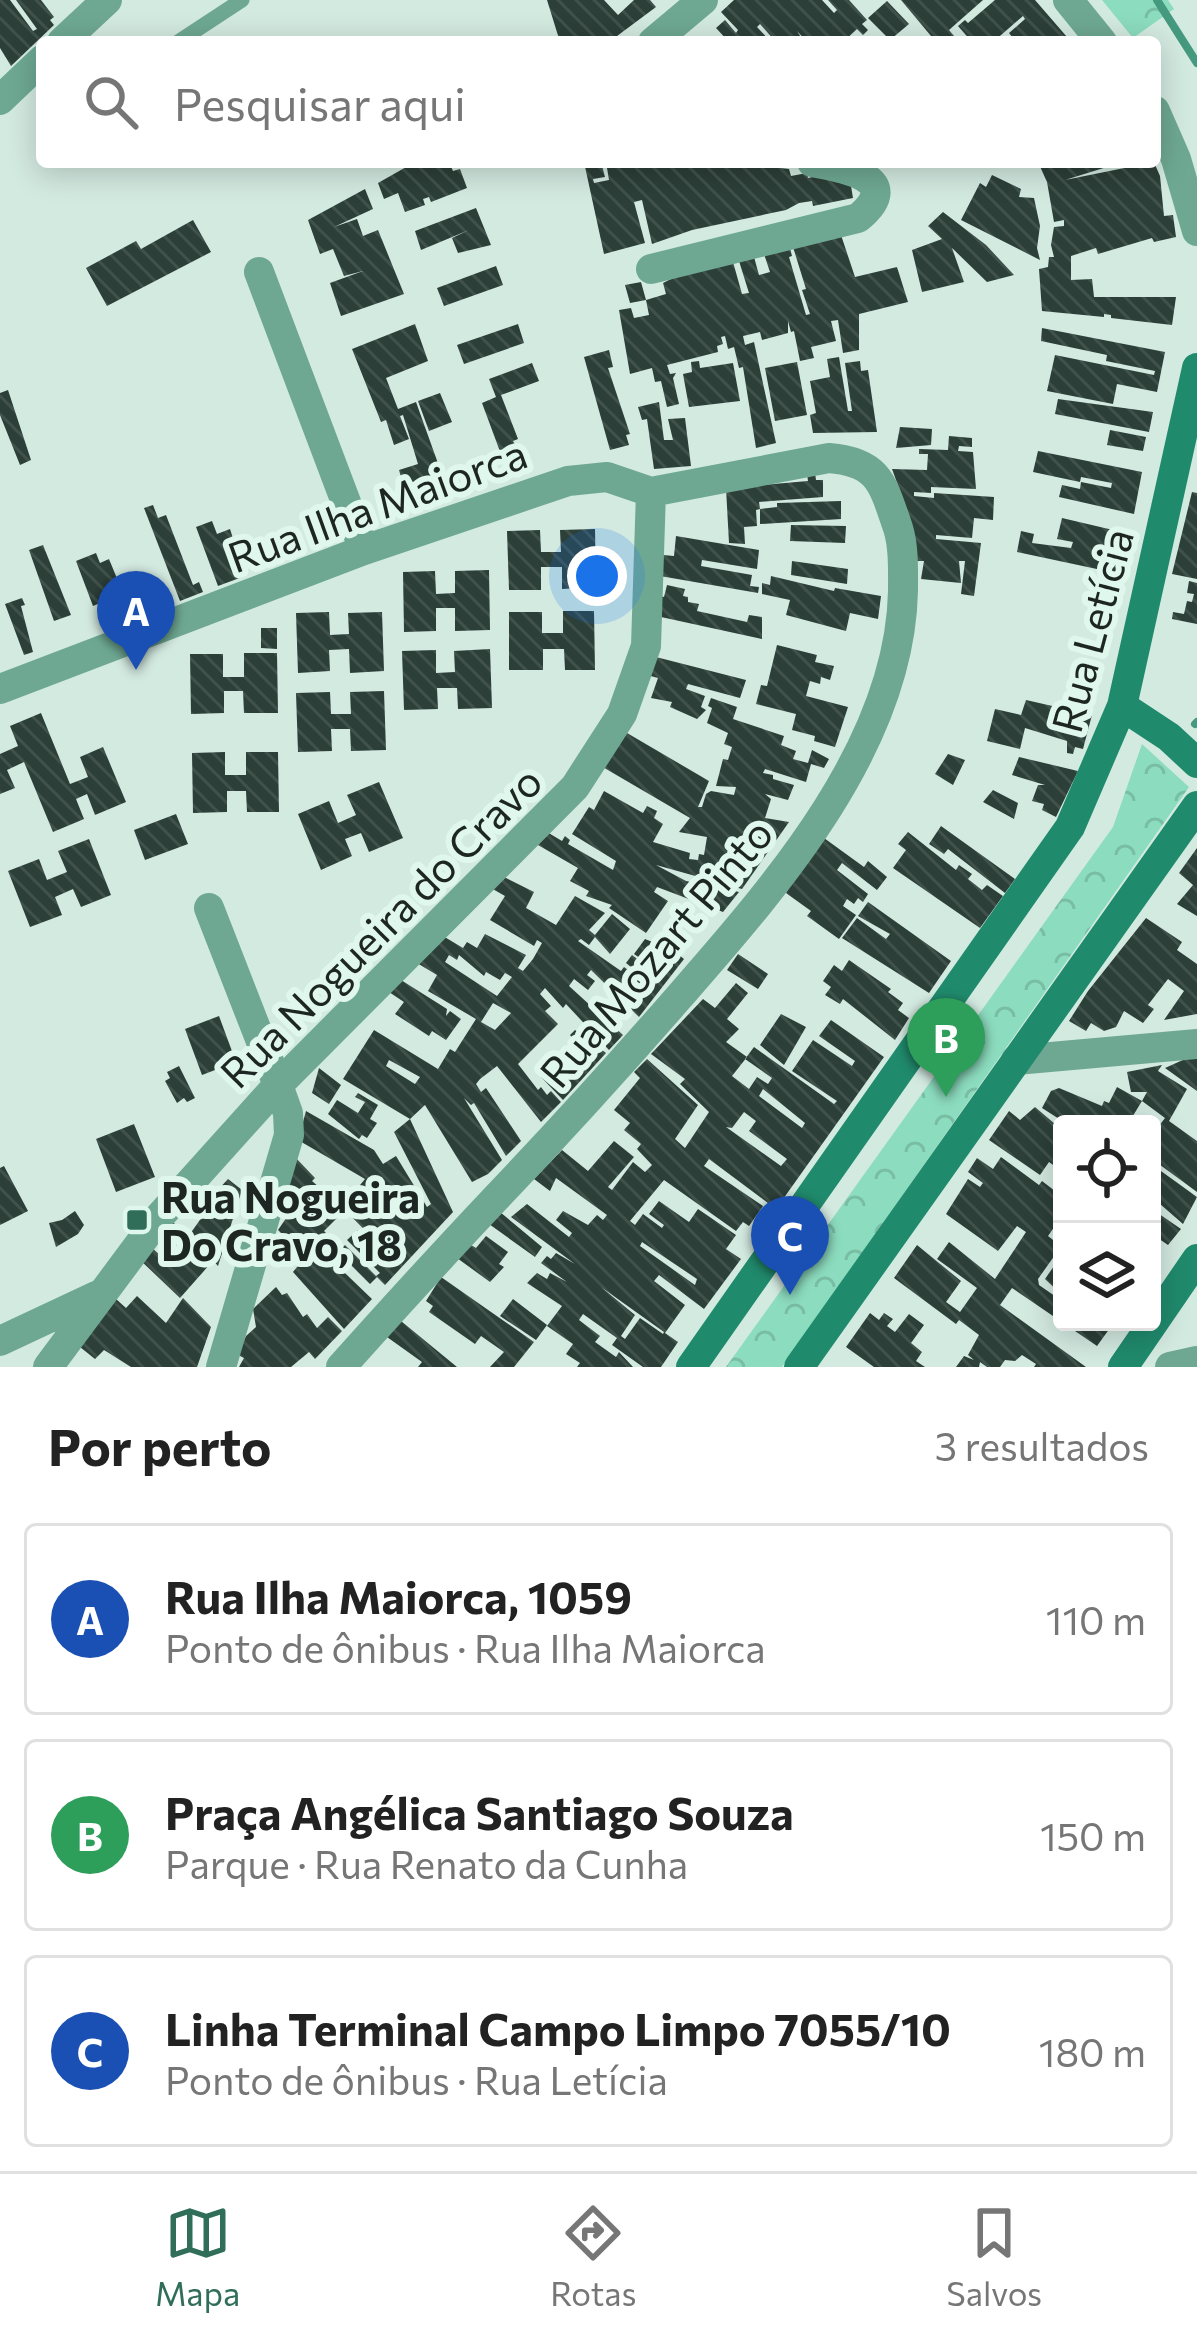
<!DOCTYPE html>
<html lang="pt">
<head>
<meta charset="utf-8">
<style>
	body { margin:0; font-family:Commissioner,sans-serif; background:#f6f6f6; color:#222 }
	.controls { position:absolute; right:36px; bottom:36px; display:grid; overflow:hidden; border-radius:12px; box-shadow:0 6px 30px #0003 }
	.controls button { width:108px; height:108px; display:grid; place-items:center; padding:0; border:0; border-bottom:3px solid #e0e0e0; background:#fff; color:#222; font:60px sans-serif }
	.you { position:absolute; left:597px; top:576px; width:42px; height:42px; margin:-30px; border:9px solid #fff; border-radius:50%; background:#1a73e8; box-shadow:0 0 0 18px #1a73e833 }
	.badge { display:grid; place-items:center; width:78px; height:78px; border-radius:50%; background:#316e5a; color:#fff; font-size:39px; font-weight:700 }
	.pin { position:absolute; translate:-50% -99px; filter:drop-shadow(0 3px 6px #0008) }
	.pin::after { content:''; position:absolute; top:63px; width:42px; height:36px; background:inherit; clip-path:polygon(0 0,100% 0,50% 100%) }
	.list { margin:0; padding:0; list-style:none }
	h2 { display:flex; justify-content:space-between; align-items:center; height:156px; margin:0; padding:0 48px; font-size:51px }
	h2 small { font-size:39px; font-weight:400; color:#767676 }
	.list li { display:grid; grid-template-columns:78px 1fr auto; gap:36px; align-items:center; box-sizing:border-box; height:192px; margin:0 24px 24px; padding:0 24px; border:3px solid #e0e0e0; border-radius:12px }
	.list b { display:block; font-size:45px; white-space:nowrap }
	.list p { margin:0; font-size:39px; white-space:nowrap; color:#767676 }
	.list em { font-size:39px; font-style:normal; color:#767676 }
	.icon { flex:none; width:66px; height:66px; fill:none; stroke:currentColor; stroke-width:2; stroke-linecap:round; stroke-linejoin:round }
	.map { position:relative; flex:none; width:1197px; height:1367px; overflow:hidden }
	.search { position:absolute; background:#fff; box-shadow:0 6px 30px #0003; left:36px; right:36px; top:36px; height:132px; display:flex; align-items:center; gap:30px; box-sizing:border-box; padding:0 42px; border-radius:12px; color:#767676; font-size:45px }
	.sheet { height:804px; background:#fff }
	nav { display:flex; justify-content:space-around; align-items:center; box-sizing:border-box; height:168px; border-top:3px solid #e0e0e0; background:#fff; font-size:33px; color:#767676 }
	nav a { display:grid; justify-items:center; gap:6px }
	nav .on { color:#316e5a }
	.map>svg:first-child { display:block }
	.park { fill:url(#park-crowns) }
	.lines { fill:none; stroke-linecap:round; stroke-linejoin:round }
	.stream { stroke:#45997e; stroke-width:8 }
	.building { fill:url(#building-back-hatch); fill-rule:evenodd }
	.lane { stroke:#6ea893; stroke-width:15 }
	.street { stroke:#6ea893; stroke-width:30 }
	.secondary { stroke:#208a6c; stroke-width:30 }
	.poi-dot { fill:#316e5a; stroke:#e0f7ee; stroke-width:4.5 }
	.labels { text-anchor:middle; dominant-baseline:central; stroke-width:12; stroke-linejoin:round; paint-order:stroke }
	.street-label { font-size:42px; fill:#1d2622; stroke:#e0f7ee }
	.poi-label { font-size:42px; font-weight:bold; fill:#1d2622; stroke:#e0f7ee; text-anchor:start }
</style>
</head>
<body>
<div class="map">
<svg width="1197" height="1367" viewBox="0 0 1197 1367">
	<defs>
		<pattern id="park-crowns" width="20" height="18" patternUnits="userSpaceOnUse" patternTransform="scale(3)"><rect width="20" height="18" fill="#8cdcbf"/><path d="M2 6a3 3 0 1 1 6 0M12 15a3 3 0 1 1 6 0" fill="none" stroke="#78bda4"/></pattern>
		<pattern id="building-back-hatch" width="6" height="6" patternUnits="userSpaceOnUse" patternTransform="scale(3)"><rect width="6" height="6" fill="#2c3f38"/><path d="M-1 5l2 2M0 0l6 6M5-1l2 2" fill="none" stroke="#41524c"/></pattern>
	</defs>
	<rect width="100%" height="100%" fill="#d3eae1"/>
	<path class="park" d="M1102 0H1168L1174 9 1133 38Z
		M1142 744 1189 787 782 1367H726L1113 827Z"/>
	<g class="lines">
		<path class="stream" d="M1157 0 1197 63
			M1195 724 1197 722"/>
	</g>
	<path class="building" d="M0 0H10L33 31 37 29 16 0H41L54 17 50 20 54 25 11 66 0 48Z
		M547 0H604L618 15 634 0H650L656 7 609 42H560Z
		M734 0H822L834 13 837 10 828 0H849L867 20 862 24 868 30 863 35 857 29 843 42H807L797 31 804 42H776L760 24 757 27 771 42H729L716 28 725 20 736 33 738 30 721 12Z
		M901 0H983L949 30 959 42H936Z
		M995 0H1035L1067 37 1061 42H1016L1009 33 1025 19 1023 16 993 42H972L958 26 965 20 968 23Z
		M887 1 909 24 890 40 868 18Z
		M415 162H449L453 171 460 169 467 188 431 202 429 197 423 199 425 205 405 212 398 193 384 199 378 183Z
		M584 162H601L605 177 593 179 594 183 609 180 606 162 721 166 726 162 789 169 791 176 807 173 808 178 817 176 851 186 853 198 813 206 812 201 799 203 786 210 692 230 652 244 642 200 634 202 645 243 604 254Z
		M1038 162H1123L1065 180 1154 162 1160 176 1164 216 1173 215 1176 237 1154 242 1152 238 1098 254 1096 248 1071 256V280L1092 279 1094 297H1176L1172 325 1111 318V315L1104 314V317L1042 311 1039 269 1048 267 1049 257H1054L1051 245 1054 227 1064 226V220L1054 222 1047 182Z
		M992 175 1021 189 1019 197 1034 198 1040 226 1037 248 1040 260 961 220 980 183 986 187Z
		M365 189 373 209 334 227 357 219 363 236 378 230 404 294 341 316 330 283 363 271 344 276 333 249 320 254 308 220Z
		M476 208 491 245 458 253 452 238 469 230 421 250 415 231Z
		M943 212 986 245 1014 275 987 282 952 248 964 282 922 292 912 250 942 239 928 226Z
		M193 220 211 252 107 306 86 268 136 241 141 249Z
		M841 235 855 277 897 267 908 302 859 314V350L843 353 838 320 831 321 836 341 811 347 814 358 800 361 794 331 791 332 788 321V333L762 340 760 332 743 336 745 345 754 342 776 443 756 448 743 367 739 368 734 347 728 349 725 336 721 337 723 344 717 346 718 352 667 365 670 374 676 373 673 378 679 404 667 407 661 381 655 382 652 368 630 374 619 310 631 308 634 318 649 315 646 300 630 303 625 285 641 282 646 300 666 294 663 283 677 276 733 262 742 294 749 293 739 261 754 257 759 275 770 272 764 254 790 248 792 256 789 257 806 315 810 314 802 290 806 289 793 247Z
		M496 266 503 285 444 306 437 288Z
		M415 324 428 361 386 378 398 409 416 402 449 494 410 508 399 470 418 464 403 415 400 416 409 439 394 445 386 420 381 422 352 349Z
		M518 324 524 343 464 364 457 345Z
		M1042 328 1165 352 1157 392 1117 384 1113 404 1047 391 1055 355 1154 375 1155 371 1106 361 1107 355 1041 341Z
		M609 350 613 367 608 368 630 434 626 435 629 445 610 450 584 357Z
		M839 357 848 411H852L845 363 860 361 861 371 868 370 877 432 813 433 810 415 816 413 810 381 830 377 827 359Z
		M699 361 700 368 733 363 740 401 689 407 683 374 692 372 691 362Z
		M797 362 807 415 775 421 765 368Z
		M532 363 539 381 501 395 518 439 513 441 527 465 508 473 482 403 496 397 489 379Z
		M8 390 31 460 20 465 0 415V393Z
		M440 393 452 422 429 431 418 401Z
		M1058 399 1153 412 1149 432 1055 414Z
		M659 402 664 440H673L668 419 685 418 691 466 654 469 647 419 642 420 638 407Z
		M900 427 932 429 931 445 896 448Z
		M1110 430 1146 437 1143 451 1107 445Z
		M949 436 972 438V447L959 446 958 451 973 452 976 489 931 487V493L914 492V496L934 498V493L994 497 993 520 974 518 972 538 936 535V539L981 543 974 596 961 594 965 561H959L961 583 921 579 924 561H912L900 491 892 469 927 470 928 454H919V449L948 450Z
		M1038 451 1142 472 1134 514 1059 497 1062 485 1080 489 1081 482 1111 488 1112 483 1081 477 1080 482 1033 472Z
		M815 473 816 480H823V497L759 502 760 509 777 507V503L841 501V519L760 524V509L756 510 757 526 744 527 745 544 729 543 726 488 808 481 807 474Z
		M1192 492 1197 493V579L1172 574Z
		M153 505 158 518 166 515 193 585 199 582 203 592 180 601 144 508Z
		M1062 518 1130 534 1125 575 1017 552 1021 531 1034 534 1032 543 1071 548 1073 542 1057 539Z
		M212 521 217 534 230 529 245 576 218 586 196 527Z
		M791 525 846 526 845 543 790 541Z
		M595 529 596 587 562 589V567H541V590H509L507 531 540 530 541 552H561L560 530Z
		M676 536 759 550 757 569 702 560 701 566 752 575 750 586 759 587 758 593 660 576 663 555 674 556Z
		M43 545 71 615 54 621 29 550Z
		M96 553 100 563 109 559 123 593 93 606 76 561Z
		M792 561 848 569 847 584 791 575Z
		M489 570 490 630 455 631V608H436V631L404 632 403 572 435 571 436 594 455 593V571Z
		M771 576 834 591 835 588 881 596 878 619 850 613 846 631 786 615 790 600 762 594V583L770 585Z
		M1189 581 1197 583V624L1172 619 1173 612 1184 614 1187 601 1192 602 1194 594 1187 593Z
		M667 585 685 589 683 596 688 597V602L699 604 697 611 747 622 749 615 762 617V639L661 617 660 596 664 597Z
		M22 598 25 605 21 606 33 652 24 655 5 604Z
		M563 611H594L595 670H565L564 649H543V670H509V612H542V633H563Z
		M329 612 330 635 349 634 348 613 382 612 384 671 350 673 349 649 329 650 330 671 298 673 296 613Z
		M261 628H277V649L261 648Z
		M777 645 817 655 815 662 834 666 830 680 821 677 820 684 810 681 806 696 848 707 835 747 814 741 815 736 792 730 796 714 756 704 761 685 767 686Z
		M490 649 492 708 458 709 457 688H437L438 709 404 710 402 651 436 650V673L455 672 454 651Z
		M244 653H277L278 713H244L243 691H224V713L191 714 190 654H223V677H244Z
		M652 656 746 680 740 698 688 684 686 689 705 696 701 707 706 710 697 719 670 707 672 702 651 698 658 678 647 675Z
		M384 691 386 750 351 751 350 729H331L332 751 298 752 296 693 330 692 331 714H351L350 692Z
		M711 698 737 707 733 719 784 736 781 745 796 751 793 759 808 763 812 750 829 759 824 768 811 764 806 782 765 769 763 773 773 775V779L794 785 788 800 765 794 771 799 765 818 789 822 742 889 656 865 686 881 739 892 723 912 657 887 654 892 668 901 646 933 609 908 612 905 586 896 589 891 570 881 578 868 531 841 542 829 562 841 565 836 570 840 568 844 613 870 616 861 572 834 589 807 594 810 604 791 643 813 647 806 657 811 654 818 663 824 653 842 690 853 689 859 698 860 699 854 704 855 707 837 679 832 690 818 601 766 627 733 709 781 698 807H702L706 794 711 791 734 795 736 787 716 786 723 759 728 760 732 747 724 744 728 733 707 723 712 708 708 706Z
		M1026 700 1092 715 1083 749 1075 747 1073 754 1067 753V741L1025 728 1020 749 987 741 995 709 1021 715Z
		M41 713 70 784 88 777 80 757 103 747 126 802 95 815 87 794 76 799 84 819 53 832 24 762 7 770 15 788 0 794V754L18 746 10 726Z
		M225 752V775H246V752H278L279 812H247L246 791H227V812L193 813 192 753Z
		M948 754 965 760 953 785 935 774Z
		M1019 757 1078 771 1056 817 1042 810 1044 804 1032 801 1038 785H1045L1012 775Z
		M379 782 403 838 369 852 361 833 345 839 352 856 321 870 298 814 329 801 338 823 356 815 347 795Z
		M993 790 1018 803 1014 819 983 802Z
		M176 814 188 844 145 860 134 830Z
		M941 826 1015 879 1005 893 948 849 944 854 929 844Z
		M908 832 956 870 959 865 972 874 968 879 982 890 987 885 1003 896 980 928 893 868 906 850 898 844Z
		M824 838 864 867 868 861 887 877 877 890 842 863 837 870 868 894 863 902 858 898 854 904 847 899 843 906 856 915 839 939 807 916 811 911 786 893 810 849 815 853Z
		M89 839 111 895 81 907 73 889 55 897 62 915 30 927 8 871 39 859 47 880 67 872 58 851Z
		M1197 848V916L1177 904 1193 885 1179 873Z
		M500 875 534 892 526 908 556 925 575 896 605 913 589 930 595 935 612 914 630 929 610 954 595 937 589 945 581 939 578 941 621 971 624 967 638 977 640 974 626 963 632 955 658 975 660 972 634 954 645 939 670 949 667 953 675 959 679 955 684 959 639 1017 591 970 587 975 595 981 588 990 574 979 569 986 623 1035 609 1050 566 1004 563 1008 545 988 540 994 551 1006 545 1011 558 1024 518 1064 538 1090 541 1087 547 1095 551 1091 561 1102 541 1122 497 1066 480 1079 476 1084 481 1092 486 1088 521 1141 506 1156 474 1103 471 1105 464 1098 502 1160 488 1174 472 1182 425 1105 410 1119 453 1212 385 1285 376 1276 380 1273 347 1240 358 1230 391 1263 394 1260 345 1210 324 1231 333 1240 322 1251 372 1299 344 1329 293 1272 305 1257 278 1230 289 1214 283 1209 296 1191 285 1185 294 1156 315 1178 312 1181 342 1207 365 1179 298 1140 306 1111 374 1150 383 1164 396 1156 427 1207 431 1204 394 1132 410 1119 343 1079 374 1030 438 1069 450 1049 455 1052 476 1019 428 991 437 975 417 963 443 936 463 948 467 942 477 948 485 934 526 955 518 968 523 971 533 959 542 943 537 940 534 946 490 920 505 896 489 887ZM449 955 457 960 459 955 484 976 486 972 500 980 505 973 512 977 497 996 445 962ZM493 1003 511 1013 495 1030 481 1022ZM389 1060 420 1077 415 1084 386 1066Z
		M868 902 951 961 929 993 842 938 857 918 886 939 890 934 858 916Z
		M1146 918 1182 942 1177 950 1197 964V1014L1164 1020 1184 991 1168 979 1148 1005 1154 1009 1143 1023 1124 1011 1116 1027 1104 1031 1091 1023 1086 1031 1069 1021 1088 991Z
		M738 954 768 974 758 989 727 970Z
		M849 960 891 989 888 992 903 1003 898 1010 909 1018 895 1040 843 999 840 1004 825 995 831 987 823 981 834 965 842 971Z
		M401 980 447 1009 446 1016 450 1011 461 1019 446 1040 432 1031 429 1036 395 1014 404 1002 389 992Z
		M736 983 748 993 727 1019 739 1029 726 1042 747 1057 732 1076 749 1089 757 1077 768 1084 772 1078 745 1059 754 1047 834 1104 837 1101 792 1071 813 1040 852 1066 855 1061 819 1036 831 1020 884 1057 776 1209 709 1159 704 1166 763 1206 749 1226 743 1222 736 1231 664 1180 630 1221 635 1225 643 1214 662 1228 664 1225 649 1214 659 1201 689 1222 698 1209 736 1235 726 1249 741 1259 704 1309 659 1275 654 1281 685 1305 665 1333 678 1342 661 1367H643L612 1345 617 1338 583 1314 579 1320 600 1336 595 1342 616 1357 619 1352 633 1367H577L580 1363 566 1354 573 1344 547 1326 562 1306 527 1283 537 1273 547 1279 550 1273 567 1282 541 1263 547 1256 551 1259 556 1253 575 1264 511 1217 527 1204 569 1237 572 1233 556 1220 563 1211 588 1225 597 1215 603 1220 607 1215 556 1178 550 1191 534 1179 562 1150 588 1171 614 1141 634 1157 608 1187 612 1190 633 1162 645 1172 652 1165 637 1149 641 1144 624 1130 630 1123 614 1110 640 1078 634 1072 647 1059 698 1105 675 1139 685 1148 709 1112 680 1084 685 1079 651 1054 703 999 715 1008ZM763 1089 805 1123 802 1128 759 1096ZM744 1112 756 1121 749 1131 787 1159 781 1166 726 1127 732 1128ZM642 1242 697 1279 695 1285 640 1246ZM601 1287 664 1332 663 1334 640 1318 625 1339 621 1336 635 1315Z
		M781 1014 806 1027 784 1065 760 1045Z
		M219 1016 236 1062 202 1075 185 1029Z
		M575 1030 606 1053 563 1100 541 1077 567 1052 577 1062 580 1059 568 1046 574 1040 570 1035Z
		M1194 1055 1197 1058V1091L1165 1068Z
		M1162 1065 1158 1071 1187 1089 1169 1121 1197 1141V1192L1152 1159V1135L1165 1118 1142 1101 1147 1092H1131L1127 1072Z
		M179 1066 195 1098 187 1102 184 1098 177 1103 165 1081 170 1078 167 1072Z
		M319 1068 341 1085 329 1104 312 1093Z
		M1117 1087 1142 1101 1131 1119 1137 1124H1089L1078 1115 1073 1124H1067L1042 1108 1051 1091 1059 1088 1102 1106 1104 1101 1109 1103Z
		M358 1093 378 1105 370 1119 377 1123 367 1138 362 1135 359 1139 328 1114 337 1100 358 1113 365 1102 355 1097Z
		M1035 1107 1062 1130V1160L1056 1167 1049 1162 1040 1175 989 1140 1009 1111 1020 1120Z
		M134 1124 155 1177 116 1192 96 1139Z
		M1001 1157 1039 1185 1042 1181 1055 1191 1062 1181V1216L1048 1236 1062 1247V1256L1055 1255 1038 1279 1039 1285 1062 1301V1322H1102L1110 1328 1097 1346 1012 1288 1000 1305 1086 1367H1034L1036 1364 1022 1355 1015 1361 1005 1360 1000 1367H987L980 1362 979 1367H956L964 1356 974 1360 968 1355 979 1335 959 1320 956 1324 894 1278 917 1245 961 1281 946 1302 960 1312 977 1288 937 1259 949 1242 995 1279 1026 1232 1017 1226 998 1251 946 1214 968 1179 980 1187 983 1183 968 1172 977 1158 993 1169Z
		M4 1166 28 1211 0 1225V1168Z
		M1154 1166 1197 1197 1183 1224 1152 1197Z
		M228 1179 242 1190 218 1266 210 1257 214 1250 190 1234 209 1207 205 1204Z
		M1152 1209 1181 1229 1168 1245 1152 1234Z
		M75 1211 84 1225 78 1234 56 1247 49 1223 62 1220Z
		M500 1212 542 1247 535 1257 489 1224Z
		M172 1221 211 1263 180 1298 138 1258 150 1246 164 1259 174 1248 159 1235Z
		M486 1236 508 1252 499 1264 504 1267 490 1282 457 1258 471 1245 476 1248Z
		M345 1245 377 1277 370 1284 338 1252Z
		M1054 1266 1062 1271V1295L1045 1279Z
		M441 1277 534 1342 514 1367H490L504 1352 481 1336 475 1344 429 1312 433 1306 426 1301Z
		M276 1287 282 1295 287 1293 303 1317 307 1314 317 1328 328 1317 342 1331 315 1359 309 1352 291 1367H239L244 1358 238 1355 246 1336 256 1327 253 1309Z
		M137 1296 166 1323 183 1298 211 1327 197 1367H131L104 1350 95 1359 75 1343 116 1299 126 1308Z
		M513 1299 547 1325 536 1340 500 1316Z
		M870 1313 879 1320 884 1313 893 1319 887 1326 895 1332 909 1314 924 1325 911 1343 922 1352 916 1361 925 1367H874L846 1347Z
		M401 1321 457 1367H418L422 1362 387 1337Z"/>
	<g class="lines">
		<path class="lane" d="M178 42 242 0"/>
		<path class="street" d="M1068 0 1102 42
			M62 42 107 0
			M653 42 703 0
			M0 100 42 60
			M1155 111 1176 159 1197 231
			M651 269 858 218C907 178 841 167 812 162
			M259 272 364 550
			M0 689 364 550 568 481 607 477 651 492 829 458C880 462 883 485 898 528 904 547 903 571 903 591 900 746 775 887 679 997 619 1066 558 1133 495 1199 443 1254 392 1310 341 1367
			M209 908 278 1085 288 1113 289 1135 221 1367
			M1016 1060 1197 1044
			M0 1341 96 1296
			M48 1367 161 1215 278 1085 575 787 622 714 646 646 651 492
			M1170 1367 1197 1361"/>
		<path class="secondary" d="M1122 706 1169 737 1197 763
			M691 1367 1070 827 1122 706 1197 368
			M799 1367 1197 806
			M1123 1367 1197 1259"/>
	</g>
	<rect class="poi-dot" x="125" y="1208" width="24" height="24" rx="6"/>
	<g class="labels">
		<g class="street-label">
			<text transform="translate(377 504) rotate(-20)">Rua Ilha Maiorca</text>
			<text transform="translate(1091 630) rotate(-75)">Rua Letícia</text>
			<text transform="translate(380 926) rotate(-45)">Rua Nogueira do Cravo</text>
			<text transform="translate(655 952) rotate(-50)">Rua Mozart Pinto</text>
		</g>
		<g class="poi-label">
			<text x="161" y="1196">Rua Nogueira<tspan x="161" dy="48">Do Cravo, 18</tspan></text>
		</g>
	</g>
</svg>
<div class="controls">
<button><svg class="icon" aria-label="locate" viewBox="0 0 24 24"><circle cx="12" cy="12" r="6"/><path d="M12 2v4M12 18v4M2 12h4M18 12h4"/></svg></button>
<button><svg class="icon" aria-label="layers" viewBox="0 0 24 24"><path d="M12 4l9 5-9 5-9-5zM3 14l9 5 9-5"/></svg></button>
</div>
<div class="you"></div>
<div class="pin badge" style="left:136px;top:670px;background:#1a4fb4">A</div>
<div class="pin badge" style="left:946px;top:1097px;background:#2e9e5b">B</div>
<div class="pin badge" style="left:790px;top:1295px;background:#1a4fb4">C</div>
<div class="search"><svg class="icon" aria-label="search" viewBox="0 0 24 24"><circle cx="10" cy="10" r="6"/><path d="M15 15l6 6"/></svg>Pesquisar aqui</div>
</div>
<section class="sheet">
<h2>Por perto<small>3 resultados</small></h2>
<ul class="list">
<li><span class="badge" style="background:#1a4fb4">A</span><div><b>Rua Ilha Maiorca, 1059</b><p>Ponto de ônibus · Rua Ilha Maiorca</p></div><em>110 m</em></li>
<li><span class="badge" style="background:#2e9e5b">B</span><div><b>Praça Angélica Santiago Souza</b><p>Parque · Rua Renato da Cunha</p></div><em>150 m</em></li>
<li><span class="badge" style="background:#1a4fb4">C</span><div><b>Linha Terminal Campo Limpo 7055/10</b><p>Ponto de ônibus · Rua Letícia</p></div><em>180 m</em></li>
</ul>
</section>
<nav>
<a class="on"><svg class="icon" aria-label="map" viewBox="0 0 24 24"><path d="M3 6l6-2 6 2 6-2v14l-6 2-6-2-6 2zM9 4v14M15 6v14"/></svg>Mapa</a>
<a><svg class="icon" aria-label="directions" viewBox="0 0 24 24"><path d="M12 3l9 9-9 9-9-9zM9 14v-3h6M13 9l2 2-2 2"/></svg>Rotas</a>
<a><svg class="icon" aria-label="saved" viewBox="0 0 24 24"><path d="M7 4h10v16l-5-4-5 4z"/></svg>Salvos</a>
</nav>
</body>
</html>
